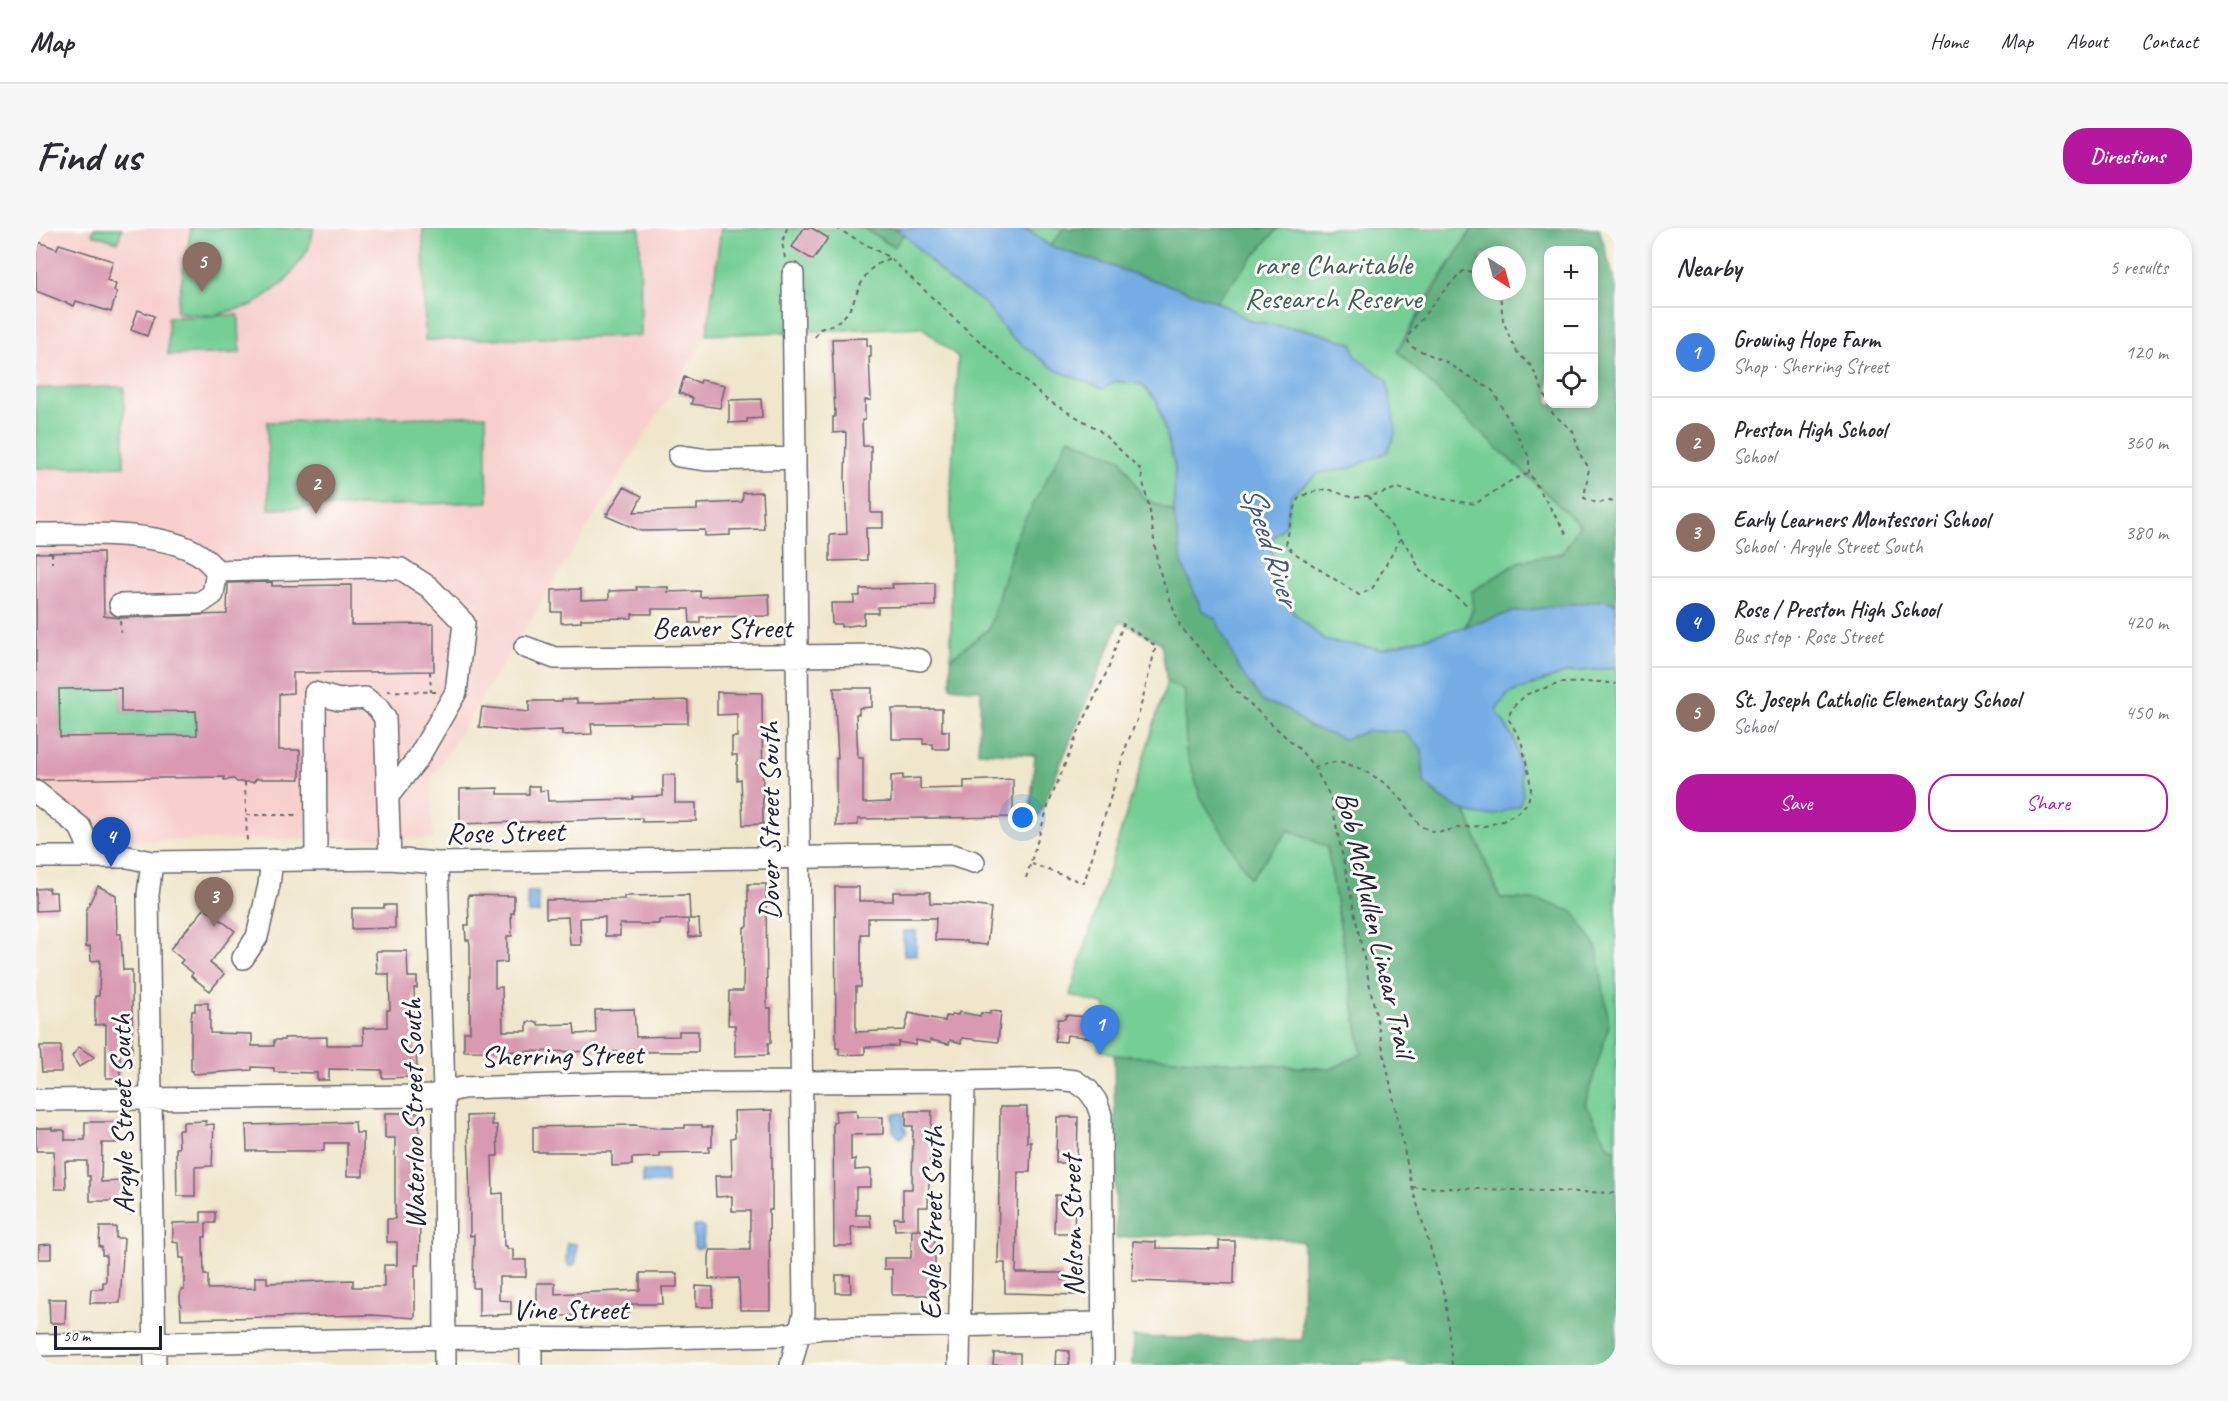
<!DOCTYPE html>
<html lang="en">
<head>
<meta charset="utf-8">
<style>
	body { margin:0; font-family:Caveat,sans-serif; background:#f7f7f7; color:#2b2b33 }
	.controls { position:absolute; right:18px; top:18px; display:grid; overflow:hidden; border-radius:12px; box-shadow:0 3px 9px #0003 }
	.controls button { width:54px; height:54px; display:grid; place-items:center; padding:0; border:0; border-bottom:2px solid #e1e1e2; background:#fff; color:#2b2b33; font:30px sans-serif }
	.compass { position:absolute; left:1436px; top:18px; width:54px; height:54px; border-radius:50%; background:#fff; box-shadow:0 3px 9px #0003; rotate:144deg }
	.scale { position:absolute; left:18px; bottom:15px; width:108px; box-sizing:border-box; padding-left:6px; border:3px solid #22223b; border-top:0; font-size:16px; line-height:21px; white-space:nowrap; color:#22223b; -webkit-text-stroke:4px #fdfcf7; paint-order:stroke }
	.you { position:absolute; left:987px; top:590px; width:21px; height:21px; margin:-15px; border:4px solid #fff; border-radius:50%; background:#1a73e8; box-shadow:0 0 0 9px #1a73e833 }
	.badge { display:grid; place-items:center; width:39px; height:39px; border-radius:50%; background:#b5179e; color:#fff; font-size:20px; font-weight:700 }
	.pin { position:absolute; translate:-50% -50px; filter:drop-shadow(0 2px 3px #0008) }
	.pin::after { content:''; position:absolute; top:32px; width:21px; height:18px; background:inherit; clip-path:polygon(0 0,100% 0,50% 100%) }
	.list { margin:0; padding:0; list-style:none }
	h2 { display:flex; justify-content:space-between; align-items:center; height:78px; margin:0; padding:0 24px; font-size:26px }
	h2 small { font-size:20px; font-weight:400; color:#7c7c81 }
	.list li { display:grid; grid-template-columns:39px 1fr auto; gap:18px; align-items:center; box-sizing:border-box; height:90px; padding:0 24px; border-top:2px solid #e1e1e2 }
	.list b { display:block; font-size:22px; white-space:nowrap }
	.list p { margin:0; font-size:20px; white-space:nowrap; color:#7c7c81 }
	.list em { font-size:20px; font-style:normal; color:#7c7c81 }
	.actions { display:flex; gap:12px; padding:18px 24px }
	.actions a { flex:1; padding:14px 0; border:2px solid #b5179e; border-radius:24px; text-align:center; font-size:21px; color:#b5179e }
	.actions .main { background:#b5179e; color:#fff }
	.icon { flex:none; width:33px; height:33px; fill:none; stroke:currentColor; stroke-width:2; stroke-linecap:round; stroke-linejoin:round }
	.map { position:relative; flex:none; width:1580px; height:1137px; overflow:hidden; border-radius:24px }
	header { display:flex; align-items:center; gap:36px; box-sizing:border-box; height:84px; padding:0 30px; background:#fff; border-bottom:2px solid #e1e1e2 }
	header strong { font-size:28px }
	nav { display:flex; gap:33px; margin-inline-start:auto; font-size:21px }
	.intro { display:flex; align-items:center; justify-content:space-between; box-sizing:border-box; height:144px; padding:0 36px }
	h1 { margin:0; font-size:42px }
	.button { padding:15px 27px; border-radius:24px; background:#b5179e; color:#fff; font-size:21px; font-weight:700 }
	main { display:flex; gap:36px; padding:0 36px }
	aside { flex:1; background:#fff; border-radius:24px; box-shadow:0 3px 9px #0003 }
	.map>svg:first-child { display:block }
	.built { fill:#f7d0cd }
	.green { fill:#74ce94; stroke:#4b7868; stroke-width:1.5 }
	.forest { fill:#5fb17e; stroke:#406a5c; stroke-width:1.5; fill-rule:evenodd }
	.water { fill:#74ade4; stroke:#4b6890; stroke-width:1.5 }
	.building { fill:#d899b1; fill-rule:evenodd }
	.lines { fill:none; stroke-linecap:round; stroke-linejoin:round }
	.minor-casing { stroke:#6a676d; stroke-width:24 }
	.path { stroke:#6a676d; stroke-width:2; stroke-dasharray:4.5 4.5; stroke-linecap:butt }
	.minor { stroke:#fff; stroke-width:21 }
	.labels { text-anchor:middle; dominant-baseline:central; stroke-width:6; stroke-linejoin:round; paint-order:stroke }
	.park-label { font-size:30px; fill:#3f5e5a; stroke:#fdfcf7 }
	.street-label { font-size:30px; fill:#22223b; stroke:#fdfcf7 }
	.water-label { font-size:32px; font-style:italic; fill:#435a7f; stroke:#fdfcf7 }
</style>
</head>
<body>
<header>
<strong>Map</strong>
<nav><a>Home</a><a>Map</a><a>About</a><a>Contact</a></nav>
</header>
<div class="intro"><h1>Find us</h1><a class="button">Directions</a></div>
<main>
<div class="map">
<svg width="1580" height="1137" viewBox="0 0 1580 1137">
	<rect width="100%" height="100%" fill="#fdfcf7"/>
	<filter id="ink" filterUnits="userSpaceOnUse"><feTurbulence type="fractalNoise" baseFrequency=".0167" numOctaves="2"/><feDisplacementMap in="SourceGraphic" scale="12" xChannelSelector="R" yChannelSelector="G"/><feConvolveMatrix kernelMatrix="1 2 1 2 8 2 1 2 1" color-interpolation-filters="sRGB"/></filter>
	<filter id="wash" filterUnits="userSpaceOnUse"><feTurbulence type="fractalNoise" baseFrequency=".008" numOctaves="4" result="noise"/><feDisplacementMap in="SourceGraphic" scale="24" xChannelSelector="R" yChannelSelector="G"/><feGaussianBlur stdDeviation="1.35" result="paint"/><feColorMatrix in="noise" values="0 0 0 0 0 0 0 0 0 0 0 0 0 0 0 0 0 1.4 0 .05"/><feComposite in="paint" operator="in"/></filter>
	<g filter="url(#wash)">
		<rect width="100%" height="100%" fill="#efe6cb"/>
		<path class="built" d="M0 0H685L671 107 396 550 397 612 361 610 82 613 42 616V606L0 572Z"/>
		<path class="green" d="M58 0H86L82 14 56 6Z
			M155 0H278L272 22 249 54 217 77 179 87H203L204 125 132 127V89L179 88 140 84Z
			M387 0H604L605 108 389 112Z
			M685 0H827L858 19 868 6 913 52 947 74 974 108 1020 142 1038 149 1105 156 1121 173 1139 239 1138 284 1107 270 1085 231 981 306 953 401 915 430V258L922 129 886 99 671 107Z
			M988 0H1437L1395 64 1361 123 1422 183 1544 297 1527 325 1483 334 1437 381 1429 399 1346 421 1289 413 1257 384 1244 356 1233 315 1249 297 1255 267 1283 245 1315 240 1350 152 1320 129 1315 115 1275 103 1215 93 1180 73 1014 18Z
			M88 159V238L0 240V160Z
			M450 187 452 274 233 281 231 194Z
			M1580 440V923L1573 918 1549 876 1572 798 1506 673 1464 670 1429 582 1445 587 1479 513 1460 482 1472 466 1532 444Z
			M1131 454 1149 463 1150 523 1214 650 1253 602 1291 619 1326 826 1295 841 1078 827 1063 821 1070 777 1034 767Z
			M85 460V484L160 483 161 507 24 509 23 461Z"/>
		<path class="forest" d="M827 0H858L868 6 858 19Z
			M1028 0H1242L1180 73 1014 18Z
			M1437 0H1563L1580 58V376L1569 372 1477 384 1429 399 1437 381 1435 364 1483 334 1527 325 1544 297 1422 183 1361 123ZM1512 22H1558V176H1512ZM1445 27H1481V63H1445Z
			M1033 210 1085 231 1107 270 1138 284 1147 338 1166 382 1180 391 1227 474 1249 480 1274 499 1309 511 1331 503H1368L1386 521 1388 554 1407 572 1429 582 1464 670 1506 673 1538 684 1561 720 1573 797 1549 876 1573 918 1580 923V1137H1371L1370 1135 1326 1133 1325 1137H1096L1097 1109 1266 1112 1267 1014 1205 1004 1080 1010 1078 827 1295 841 1326 826 1291 619 1253 602 1214 650 1165 570 1150 523 1149 463 1131 454 1125 415 1084 393 1003 588 994 585 999 527 942 524 945 462 915 459V430L953 401 981 306Z"/>
		<path class="water" d="M858 0H988L1014 18 1180 73 1215 93 1275 103 1316 115 1320 129 1351 152 1360 204 1351 224 1315 240 1283 245 1255 267 1249 297 1233 315 1244 356 1257 384 1289 413 1346 421 1429 399 1477 384 1569 372 1580 376V440L1531 444 1472 466 1460 482 1479 513 1487 567 1483 577C1472 582 1458 589 1446 587 1424 586 1403 568 1388 554L1386 521 1368 503H1331L1309 511 1274 499 1249 480 1227 474 1203 441 1180 391 1166 382 1147 338 1138 284 1139 239 1121 173 1105 156 1079 153 1067 161 1020 142 974 108 947 74 913 52 868 6Z
			M491 664H502L503 685H492Z
			M867 703H880V727H868Z
			M867 885 868 899 871 904 864 910 857 903V886Z
			M607 943H631V955H607Z
			M659 998H665L668 1000 667 1020 660 1021 658 1019 657 1001Z
			M531 1015 540 1016V1035L535 1039 530 1035Z"/>
		<g id="blocks">
			<path class="building" d="M768 0H776L792 10 777 32 756 19Z
				M0 13 21 21 23 16 77 33 71 52 80 56 78 63 81 64 75 84 40 73 38 78 0 63Z
				M102 82 118 88 111 108 95 102Z
				M831 110V118H835V129H833L835 172H829V192H826L827 218H835V285H847V300H830L831 332 794 333V307L811 306 809 251 810 204 797 205V189H799L796 111Z
				M648 149 664 155 665 152 689 157 684 180 655 176 657 170 643 165Z
				M725 171 726 190 711 191V194L693 195V172Z
				M588 259 606 268 598 284 661 282V276L706 274 707 265 726 264 728 301 694 302V307L669 308V302L605 303 570 288 572 286 569 285H572Z
				M67 324 68 388 84 390 191 386 192 355 236 354V358L315 357V397L398 396V443L257 445V465L243 466V522H264V551H220L218 554H201L198 551 188 552V549L0 552V325ZM85 460V484L160 483 161 507 24 509 23 461Z
				M899 355V378L842 379V385H828V396L805 399V396H796L795 375H818V368H824V361L857 360 856 356Z
				M600 359H632V364L664 363V369L733 366 734 388 664 389V395H654L653 381H616V386H596V390L545 391V394L525 395V384H516V362L545 361V372L573 371V363L601 362Z
				M798 460H836V479L823 480V486H820L822 530H827V575L855 574V548L867 547V551L884 550V561L928 560V553L977 551V589L822 591V597L800 598V530H802Z
				M681 464 726 465 727 596 707 597 705 551 701 552V527H696V509H701V486L681 487Z
				M526 471H541V475H555L652 472V495L555 496 556 506 526 507V502L486 504 443 499 446 479 493 484V473H526Z
				M856 481H906V503H913V521H897V516H887V511H856Z
				M627 547H639V575H660V593L606 594V590L424 596V561L462 560V566H493V558H504V563L511 562 512 573 597 571V569L627 568Z
				M712 656H730L731 780H735V815H732V827L699 828V797H692L693 763H707L708 699H712Z
				M62 658 80 667 81 706H85L87 742H96V824H84V850H70V796L59 797V768H63L64 732 55 733 54 718 50 719V682Z
				M799 659H823V673H857V664H894V675L927 676 955 680 951 717 931 715V713L899 712 900 690H832V706H825V759H820V804L869 802 873 785 909 793 910 788 915 789 916 786 922 787 923 784 944 788 945 785 954 786V783L965 784 962 814 926 810 925 815 914 812 913 816 894 812V815L880 812 879 817 862 814V818L829 819V826L803 827V820H800Z
				M13 660V664H20L21 682 0 683V661Z
				M432 667 478 668V685H475L476 708H471V734L459 735V760L466 759 467 803H491V794H502V797L538 796 539 806 560 805 559 782 598 781 600 809 643 808V803H662V824L428 823V804H434V716L433 712H430L429 697H433Z
				M653 667 654 691 623 692V696H584V708H569V689L544 690 545 717H534L532 689 510 690V672L588 671V668Z
				M348 677H359V700L316 701V680H348Z
				M169 680 199 703 174 735 188 746 174 763 155 748 157 745 144 735 147 732 134 721Z
				M652 691H663L664 708 653 709Z
				M340 723H371L372 749H381V760H378L381 844H379L378 849 346 850V842L293 841V852H281V845L238 844V840L216 839V842L157 846V843H155V793L156 783H159V775H172V782H174V805L216 806V818H238V812H248V810L291 809V817H328L327 800 351 799V782H354L353 746H341Z
				M1030 787 1059 790 1057 810 1031 807 1030 814 1019 813 1022 791H1029Z
				M4 818H25V844H6Z
				M43 819 58 829 43 839 36 828Z
				M964 879H991V914H995L994 944H982L980 1045H1026V1052H1040V1067L969 1065V1035H962Z
				M736 882V982H733L734 1082H704L703 1050 673 1051V1030L674 1022H714V983H696V968L680 969 679 948H696L695 910 699 909 698 883Z
				M820 882 821 889H847V906L815 907V932L819 931V942L835 941V959H820V987H834L835 999H815L816 1018H798L797 894H800L799 883Z
				M870 883H896L892 979H882V1001L859 1002 858 990H867V961H876L877 898H870Z
				M349 885H383V905H379V971L378 979H370L384 999 383 1037H379V1090L336 1087 145 1091 144 1067 145 1062H148V1030H144L143 1015 137 1014V995L165 994V984H179V995H170V1009H167L168 1047H172V1061L219 1060V1049H231V1055L317 1052V1059H348V1037H361V1014H351V991H359V910H349Z
				M456 887V897H461L462 928H456L457 966 467 965 468 1018H471V1021H477V1032H490V1049H463V1072L475 1073V1086L443 1088V1060H437L438 1007 434 1008 433 929 431 888Z
				M1021 889H1042L1041 935H1020Z
				M170 893 169 897 178 896 176 938 159 939V968H141L140 920H143L142 902H147V894Z
				M49 894H83L84 915H66L65 954 85 953 86 956H90V971H86V973H54V948H51V933H29L30 961H19L18 923H0V900H16V902H27L29 903V912H49Z
				M319 894 320 905H327V948H311V915H288V923H211L210 897Z
				M598 897 626 900H649V897H666V899H676V919H673V924L624 925V929L596 930V937L576 938V924H497V899Z
				M1019 967 1039 968 1038 1005H1018Z
				M64 999H80V1010H88L84 1075H54L55 1061H67V1054H70V1027H66V1019H63Z
				M876 1002H896V1010H899V1058H895V1067H856V1041H848V1030H875Z
				M1097 1013 1120 1014V1020L1183 1021V1013H1199L1198 1056 1096 1053Z
				M15 1016V1031H3V1017Z
				M604 1045H641V1059H626L627 1076H595L593 1085 528 1088H503V1084H501V1055H519V1066L604 1062Z
				M800 1047H814L815 1065H800Z
				M660 1058 677 1059V1079H660Z
				M13 1071H30L29 1095H14Z
				M1020 1122 1033 1123V1137H1019Z
				M958 1125H984V1137H957Z"/>
		</g>
	</g>
	<g filter="url(#ink)">
		<use href="#blocks" fill-opacity="0" stroke="#6a676d" stroke-width="1.5"/>
		<g class="lines">
			<g class="minor-casing">
				<path id="minor" d="M643 228 672 232 759 230
					M0 306C43 306 128 302 164 327 170 331 176 338 181 343L335 339 365 341 393 359 428 395 420 464 382 530 352 568
					M84 377 164 375 177 366 181 343
					M489 419 519 430 853 427 884 432
					M0 564 44 599 57 628
					M0 629H92L116 634 354 631 401 635 916 627 938 634
					M280 632 279 465 303 472 329 470 342 480 349 490 354 631
					M116 634 112 667 119 1137
					M401 635 408 864 409 1137
					M207 730 221 709 233 657 236 632
					M0 872 393 868 426 860 578 855 928 853 1021 851 1039 853 1052 862 1060 873 1065 887 1067 1137
					M495 1111V1137
					M0 1117 421 1110 589 1111 746 1107 787 1100 1067 1095
					M755 1137 768 1086 757 46
					M923 1137 928 853"/>
			</g>
			<path class="path" d="M800 0 854 30 933 104 1011 172 1063 202 1104 241 1114 284 1122 339 1144 398 1200 463 1265 523 1278 539 1294 568 1376 959 1409 1069 1416 1137
				M749 30 746 14 751 0
				M1445 46 1428 42 1405 66 1371 109 1374 118 1410 134 1457 163 1493 229V245
				M1461 63 1464 66 1467 92 1473 108 1481 124 1496 139 1517 186 1537 203 1545 228 1553 240 1548 270 1561 275 1575 273 1580 276
				M779 109 784 101C822 90 813 71 831 46 836 38 845 34 854 30
				M1332 268 1376 325 1384 343 1434 379
				M1365 310 1336 361 1323 367 1257 324 1250 317 1255 292 1262 271 1272 265 1292 261 1317 270 1343 266 1361 260 1406 271 1439 276 1476 252 1493 245 1531 307
				M16 324V335
				M84 393 85 405
				M394 443 395 464
				M351 463 400 464
				M1278 539 1303 533 1328 542 1350 556 1367 573 1384 598 1401 605 1426 599 1449 598 1467 593 1484 583 1492 574 1495 561 1493 547 1485 512 1473 492 1474 485 1479 477 1491 466 1525 455 1565 454 1580 456
				M209 554 211 614
				M210 587H262
				M990 650 1013 575 1041 507 1073 439 1087 396 1120 418 1102 489 1091 516 1048 655 996 636
				M1376 959 1580 965"/>
			<use href="#minor" class="minor"/>
		</g>
	</g>
	<g class="labels">
		<g class="park-label">
			<text x="1297" y="36">rare Charitable<tspan x="1297" dy="34">Research Reserve</tspan></text>
		</g>
		<g class="street-label">
			<text x="686" y="399">Beaver Street</text>
			<text transform="translate(733 593) rotate(-90)">Dover Street South</text>
			<text transform="translate(469 604) rotate(-1)">Rose Street</text>
			<text transform="translate(1340 696) rotate(77)">Bob McMullen Linear Trail</text>
			<text transform="translate(526 827) rotate(-1)">Sherring Street</text>
			<text transform="translate(86 886) rotate(-91)">Argyle Street South</text>
			<text transform="translate(377 886) rotate(-91)">Waterloo Street South</text>
			<text transform="translate(896 995) rotate(-89)">Eagle Street South</text>
			<text transform="translate(1036 998) rotate(-91)">Nelson Street</text>
			<text x="534" y="1081">Vine Street</text>
		</g>
		<g class="water-label">
			<text transform="translate(1235 317) rotate(72)">Speed River</text>
		</g>
	</g>
</svg>
<div class="controls">
<button>+</button>
<button>−</button>
<button><svg class="icon" aria-label="locate" viewBox="0 0 24 24"><circle cx="12" cy="12" r="6"/><path d="M12 2v4M12 18v4M2 12h4M18 12h4"/></svg></button>
</div>
<svg class="compass" viewBox="-18 -18 36 36"><path d="M0-13l5 13h-10z" fill="#e53935"/><path d="M0 13l5-13h-10z" fill="#7c7c81"/></svg>
<div class="scale">50 m</div>
<div class="you"></div>
<div class="pin badge" style="left:1064px;top:827px;background:#3f7fe0">1</div>
<div class="pin badge" style="left:280px;top:286px;background:#8d6e63">2</div>
<div class="pin badge" style="left:178px;top:699px;background:#8d6e63">3</div>
<div class="pin badge" style="left:75px;top:639px;background:#1a4fb4">4</div>
<div class="pin badge" style="left:166px;top:64px;background:#8d6e63">5</div>
</div>
<aside>
<h2>Nearby<small>5 results</small></h2>
<ul class="list">
<li><span class="badge" style="background:#3f7fe0">1</span><div><b>Growing Hope Farm</b><p>Shop · Sherring Street</p></div><em>120 m</em></li>
<li><span class="badge" style="background:#8d6e63">2</span><div><b>Preston High School</b><p>School</p></div><em>360 m</em></li>
<li><span class="badge" style="background:#8d6e63">3</span><div><b>Early Learners Montessori School</b><p>School · Argyle Street South</p></div><em>380 m</em></li>
<li><span class="badge" style="background:#1a4fb4">4</span><div><b>Rose / Preston High School</b><p>Bus stop · Rose Street</p></div><em>420 m</em></li>
<li><span class="badge" style="background:#8d6e63">5</span><div><b>St. Joseph Catholic Elementary School</b><p>School</p></div><em>450 m</em></li>
</ul>
<div class="actions"><a class="main">Save</a><a>Share</a></div>
</aside>
</main>
</body>
</html>
